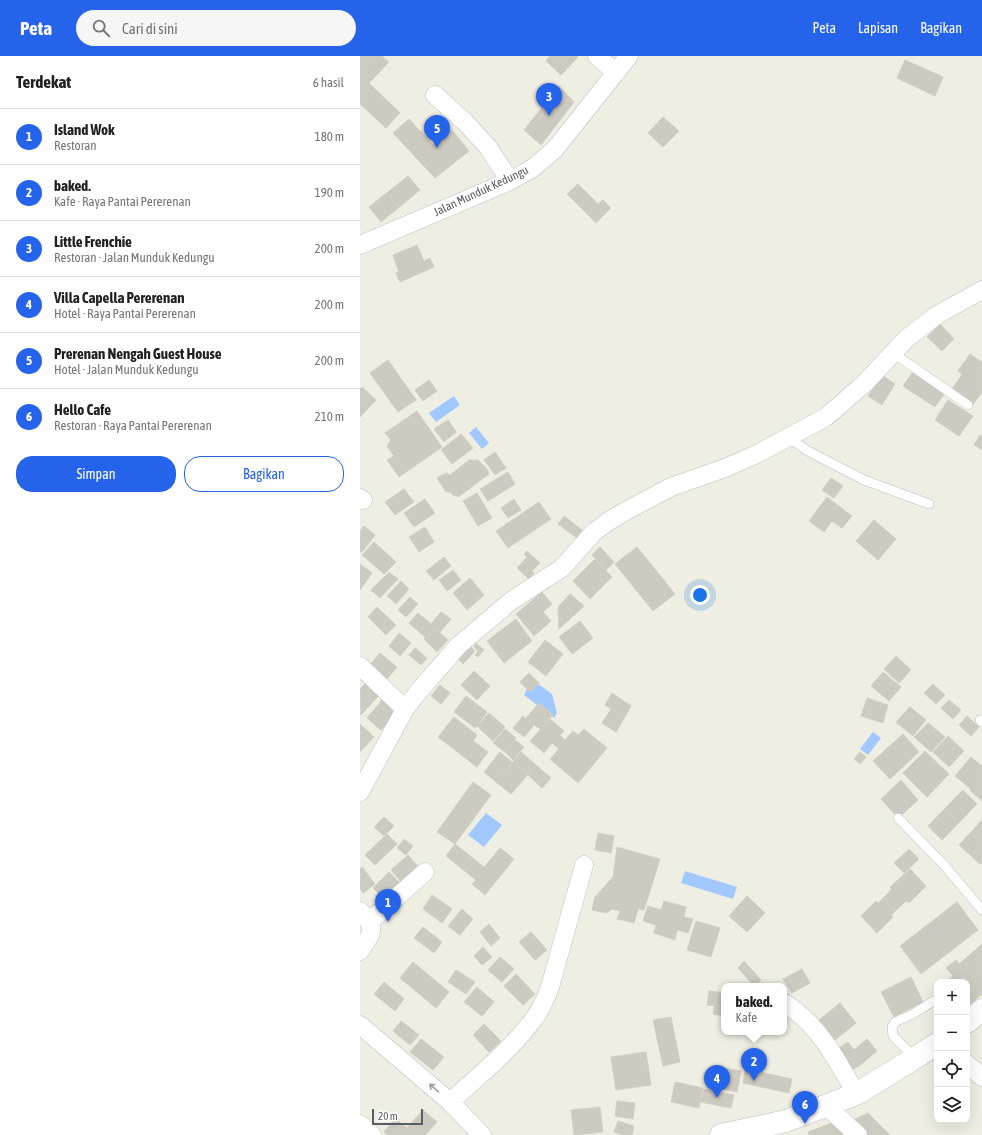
<!DOCTYPE html>
<html lang="id">
<head>
<meta charset="utf-8">
<style>
	body { margin:0; font-family:"Asap Condensed",sans-serif; background:#f6f6f6; color:#202124 }
	.controls { position:absolute; right:12px; bottom:12px; display:grid; overflow:hidden; border-radius:8px; box-shadow:0 4px 16px #0002 }
	.controls button { width:36px; height:36px; display:grid; place-items:center; padding:0; border:0; border-bottom:1px solid #e0e0e0; background:#fff; color:#202124; font:20px sans-serif }
	.scale { position:absolute; left:12px; bottom:10px; width:51px; box-sizing:border-box; padding-left:4px; border:2px solid #5a5d64; border-top:0; font-size:11px; line-height:14px; white-space:nowrap; color:#5a5d64; -webkit-text-stroke:3px #fff; paint-order:stroke }
	.you { position:absolute; left:340px; top:539px; width:14px; height:14px; margin:-10px; border:3px solid #fff; border-radius:50%; background:#1a73e8; box-shadow:0 0 0 6px #1a73e833 }
	.badge { display:grid; place-items:center; width:26px; height:26px; border-radius:50%; background:#2563eb; color:#fff; font-size:13px; font-weight:700 }
	.pin { position:absolute; translate:-50% -33px; filter:drop-shadow(0 1px 2px #0008) }
	.pin::after { content:''; position:absolute; top:21px; width:14px; height:12px; background:inherit; clip-path:polygon(0 0,100% 0,50% 100%) }
	.popup { position:absolute; left:361px; top:927px; width:66px; height:52px; box-sizing:border-box; display:grid; place-content:center; border-radius:8px; background:#fff; filter:drop-shadow(0 1px 3px #0005); font-size:13px; white-space:nowrap; color:#757577 }
	.popup b { font-size:15px; color:#202124 }
	.popup::after { content:''; position:absolute; left:50%; top:100%; margin-left:-8px; border:8px solid transparent; border-top-color:#fff }
	.list { margin:0; padding:0; list-style:none }
	h2 { display:flex; justify-content:space-between; align-items:center; height:52px; margin:0; padding:0 16px; font-size:17px }
	h2 small { font-size:13px; font-weight:400; color:#757577 }
	.list li { display:grid; grid-template-columns:26px 1fr auto; gap:12px; align-items:center; box-sizing:border-box; height:56px; padding:0 16px; border-top:1px solid #e0e0e0 }
	.list b { display:block; font-size:15px; white-space:nowrap }
	.list p { margin:0; font-size:13px; white-space:nowrap; color:#757577 }
	.list em { font-size:13px; font-style:normal; color:#757577 }
	.actions { display:flex; gap:8px; padding:12px 16px }
	.actions a { flex:1; padding:9px 0; border:1px solid #2563eb; border-radius:16px; text-align:center; font-size:14px; color:#2563eb }
	.actions .main { background:#2563eb; color:#fff }
	.icon { flex:none; width:22px; height:22px; fill:none; stroke:currentColor; stroke-width:2; stroke-linecap:round; stroke-linejoin:round }
	.map { position:relative; flex:none; width:622px; height:1079px; overflow:hidden }
	header { display:flex; align-items:center; gap:24px; box-sizing:border-box; height:56px; padding:0 20px; background:#2563eb; color:#fff }
	header strong { font-size:19px }
	nav { display:flex; gap:22px; margin-inline-start:auto; font-size:14px }
	.search { width:280px; height:36px; background:#f6f6f6; display:flex; align-items:center; gap:10px; box-sizing:border-box; padding:0 14px; border-radius:22px; color:#757577; font-size:15px }
	main { display:flex }
	aside { flex:1; background:#fff }
	.map>svg:first-child { display:block }
	.water { fill:#a1c9ff }
	.building { fill:#cccac1; stroke:#d4d0bf }
	.lines { fill:none; stroke-linecap:round; stroke-linejoin:round }
	.lane-casing { stroke:#bcbec5; stroke-width:10 }
	.street-casing { stroke:#bcbec5; stroke-width:19 }
	.secondary-casing { stroke:#bdbfc7; stroke-width:23 }
	.lane { stroke:#fff; stroke-width:9 }
	.street { stroke:#fff; stroke-width:18 }
	.secondary { stroke:#fff; stroke-width:22 }
	.oneway { stroke:#9c9ea2 }
	.labels { text-anchor:middle; dominant-baseline:central; stroke-width:4; stroke-linejoin:round; paint-order:stroke }
	.street-label { font-size:12px; fill:#5a5d64; stroke:#fff }
</style>
</head>
<body>
<header>
<strong>Peta</strong>
<div class="search"><svg class="icon" aria-label="search" viewBox="0 0 24 24"><circle cx="10" cy="10" r="6"/><path d="M15 15l6 6"/></svg>Cari di sini</div>
<nav><a>Peta</a><a>Lapisan</a><a>Bagikan</a></nav>
</header>
<main>
<aside>
<h2>Terdekat<small>6 hasil</small></h2>
<ul class="list">
<li><span class="badge">1</span><div><b>Island Wok</b><p>Restoran</p></div><em>180 m</em></li>
<li><span class="badge">2</span><div><b>baked.</b><p>Kafe · Raya Pantai Pererenan</p></div><em>190 m</em></li>
<li><span class="badge">3</span><div><b>Little Frenchie</b><p>Restoran · Jalan Munduk Kedungu</p></div><em>200 m</em></li>
<li><span class="badge">4</span><div><b>Villa Capella Pererenan</b><p>Hotel · Raya Pantai Pererenan</p></div><em>200 m</em></li>
<li><span class="badge">5</span><div><b>Prerenan Nengah Guest House</b><p>Hotel · Jalan Munduk Kedungu</p></div><em>200 m</em></li>
<li><span class="badge">6</span><div><b>Hello Cafe</b><p>Restoran · Raya Pantai Pererenan</p></div><em>210 m</em></li>
</ul>
<div class="actions"><a class="main">Simpan</a><a>Bagikan</a></div>
</aside>
<div class="map">
<svg width="622" height="1079" viewBox="0 0 622 1079">
	<rect width="100%" height="100%" fill="#efeee2"/>
	<path class="water" d="M94 340 100 349 76 366 69 357Z
		M116 371 129 387 122 393 109 377Z
		M178 628 192 638 197 657 194 662 192 660 193 659 179 647 177 649 164 639 167 633 170 636Z
		M513 676 521 682 508 699 500 693Z
		M126 757 142 769 124 791 108 779Z
		M325 815 377 831 373 843 321 827Z"/>
	<path class="building" d="M0 0H22L29 6 9 27 40 57 26 72 0 48Z
		M190 0H217L218 1 201 19 186 5Z
		M545 4 583 21 575 40 537 22Z
		M199 30 214 46 181 89 164 74Z
		M303 61 319 75 303 91 288 77Z
		M49 63 73 89 92 74 109 95 75 122 33 77Z
		M48 120 60 134 21 166 9 151Z
		M218 128 238 148 243 144 251 152 236 167 207 138Z
		M57 189 64 205 70 202 74 211 40 226 36 217 39 216 33 199Z
		M580 268 594 283 582 295 567 281Z
		M610 298 622 306V336L612 350 591 335 602 318 598 315Z
		M28 304 56 344 38 356 10 317Z
		M553 316 585 337 575 351 543 330Z
		M522 319 535 328 522 349 508 340Z
		M69 324 77 335 63 345 55 334Z
		M2 331 16 344 0 361V333Z
		M588 344 613 360 599 380 575 364Z
		M57 355 82 391 39 421 27 404 34 400 27 390 31 384 25 377Z
		M88 364 96 376 84 386 74 373Z
		M101 378 113 392 92 408 81 394Z
		M620 379 622 380V394L614 389Z
		M135 396 146 412 135 419 124 404Z
		M109 404H118L127 413 129 418 98 441 96 439 94 440 90 436H86L77 422 86 417 90 419Z
		M148 416 155 428 128 445 120 433Z
		M471 422 483 430 474 442 462 434Z
		M44 433 54 446 35 459 25 446Z
		M117 437 132 462 118 470 103 445Z
		M467 441 492 460 482 472 472 465 464 476 449 465Z
		M65 443 75 457 54 471 44 457Z
		M154 443 161 454 148 462 141 452Z
		M179 446 191 463 148 492 136 475Z
		M204 460 222 474 217 482 198 468Z
		M514 464 536 483 518 504 496 485Z
		M4 470 15 479 2 496 0 495V475Z
		M65 471 74 486 59 496 49 481Z
		M14 486 36 506 24 518 2 499Z
		M240 491 254 506 246 514 232 499Z
		M277 491 315 538 293 555 255 508Z
		M167 495 180 507 172 515 174 517 169 523 157 512 167 501 164 498Z
		M84 501 91 510 74 524 66 515Z
		M235 503 252 521 230 543 213 525Z
		M0 508 12 517 0 534Z
		M93 514 101 524 87 535 79 524Z
		M29 516 38 523 20 542 11 534Z
		M110 522 124 539 107 554 93 537Z
		M41 525 49 533 36 548 27 540Z
		M182 536 192 548 183 556 191 565 174 580 156 558Z
		M210 538 224 550 199 573 198 551Z
		M50 541 58 548 46 561 38 554Z
		M17 551 36 569 26 579 8 561Z
		M81 556 91 563 80 576 75 572 66 582 49 567 58 557 71 568Z
		M156 563 172 585 144 607 127 585Z
		M220 565 233 582 212 598 199 581Z
		M75 572 88 584 77 596 64 583Z
		M39 577 51 587 40 600 29 590Z
		M185 584 203 598 186 620 168 606Z
		M116 587 124 594 118 601 115 599 118 595 114 591Z
		M109 589 115 595 103 608 97 602Z
		M55 592 67 602 61 609 49 599Z
		M20 597 37 611 27 623 10 609Z
		M536 600 551 614 539 627 524 613Z
		M114 615 130 630 117 644 101 629Z
		M523 616 541 631 529 645 511 630Z
		M169 617 179 627 170 636 160 626Z
		M8 624 21 637 1 659 0 633Z
		M573 628 585 639 576 648 564 637Z
		M80 629 90 637 81 648 71 640Z
		M252 637 271 650 265 661 245 649Z
		M106 640 127 656 115 672 94 656Z
		M507 642 528 649 523 667 501 660Z
		M23 643 37 655 21 674 7 662Z
		M589 644 601 654 593 663 581 652Z
		M179 647 193 659 180 673 166 662Z
		M550 651 566 664 553 680 536 666Z
		M251 653 265 661 256 676 242 667Z
		M129 657 145 671 133 685 117 670Z
		M163 660 174 669 164 681 153 672Z
		M607 660 619 671 611 680 599 669Z
		M94 661 117 679 113 685 128 696 117 711 78 681Z
		M190 663 204 675 200 679 205 684 213 675 218 679 224 673 247 692 218 727 190 703 199 693 192 687 184 697 170 685Z
		M568 667 585 681 571 696 554 681Z
		M0 668 14 681 0 696Z
		M145 673 156 682 145 696 133 687Z
		M543 678 559 696 530 723 513 705Z
		M588 680 604 695 589 711 573 696Z
		M155 684 164 691 153 704 145 696Z
		M565 695 589 718 567 741 543 717Z
		M140 696 153 707 136 726 124 716Z
		M161 696 176 709 151 738 136 726Z
		M500 696 506 701 500 708 494 703Z
		M611 701 622 710V745L610 734 611 733 595 720Z
		M176 709 191 722 182 732 167 718Z
		M541 724 558 744 538 762 521 743Z
		M113 726 131 739 95 788 77 776Z
		M603 734 617 748 582 784 568 770Z
		M24 761 34 770 24 780 14 771Z
		M622 764V807L620 808 599 789Z
		M238 777 254 780 251 797 235 794Z
		M27 778 37 788 15 809 5 799Z
		M44 783 53 790 46 799 37 792Z
		M95 788 124 811 140 792 154 803 125 839 112 828 116 824 86 800Z
		M257 791 300 803 284 854 278 853 274 867 257 863 260 855 252 853 247 857 232 854 235 841 253 821Z
		M549 793 559 803 544 817 534 807Z
		M48 799 61 814 44 829 31 814Z
		M2 811 15 828 3 837 0 832V813Z
		M550 813 566 830 549 847 546 845 531 859 533 861 517 877 501 860 516 845 518 847 532 833 530 831Z
		M29 816 43 830 27 846 13 832Z
		M72 839 92 853 82 867 63 853Z
		M387 840 405 857 387 876 369 860Z
		M304 845 326 851 324 861 333 863 328 877 317 874 315 884 294 877 296 869 283 865 288 850 301 854Z
		M597 846 618 874 561 918 540 890Z
		M102 853 113 863 100 879 88 870Z
		M336 865 360 872 351 901 327 894Z
		M129 868 140 882 131 890 120 876Z
		M63 871 82 886 74 897 54 882Z
		M171 876 187 894 175 904 159 886Z
		M622 888V938L607 951V926H586L593 920 586 912 596 904 599 908Z
		M123 891 132 901 122 909 114 900Z
		M140 901 154 913 142 926 128 914Z
		M384 905 401 924 394 930 378 912Z
		M53 906 89 936 76 952 40 922Z
		M442 913 450 927 432 937 423 923Z
		M96 914 115 926 106 938 88 926Z
		M156 918 175 938 163 949 144 930Z
		M551 921 563 946 534 961 521 936Z
		M24 926 44 943 35 955 14 938Z
		M117 931 134 946 122 960 104 946Z
		M349 935 357 936 354 950 347 949Z
		M357 936 364 938V960L353 958Z
		M480 947 496 967 470 988 454 968Z
		M311 961 320 1006 303 1010 293 964Z
		M41 965 59 979 50 989 33 975Z
		M124 968 141 985 129 996 113 979Z
		M61 983 84 1001 73 1014 50 996Z
		M507 983 517 995 499 1010 489 1015 476 994 488 986 494 994Z
		M286 996 291 1029 256 1034 251 1001Z
		M363 1012 381 1015 377 1036 358 1032Z
		M385 1013 432 1023 429 1037 383 1027Z
		M315 1026 343 1032 339 1052 311 1046Z
		M344 1033 374 1039 371 1052 341 1046Z
		M257 1045 275 1047 273 1063 255 1060Z
		M240 1051 243 1076 214 1079 211 1054Z
		M63 1054 77 1066 65 1079H28L24 1076 35 1062 47 1072Z
		M508 1057 530 1079H508L493 1064Z
		M258 1065 274 1070 272 1079H263L254 1076Z
		M477 1065 483 1079H449L448 1076Z"/>
	<g class="lines">
		<g class="lane-casing">
			<path id="lane" d="M533 297 608 349
				M429 382 448 395 504 424 569 448
				M620 664 622 666
				M538 762 584 809 622 854
				M555 1002 533 980 532 971 535 966 553 958 575 944"/>
		</g>
		<g class="street-casing">
			<path id="street" d="M237 0 256 17
				M75 39 105 66 128 91 150 125
				M0 189 150 125 173 112 195 93 269 0
				M0 442 3 444
				M0 610 45 653
				M0 736 45 653 58 636 99 589 151 545 202 512 234 476 249 465 264 456 311 431 365 412 397 398 466 361 504 328 547 282 577 259 622 234
				M0 855C17 874 13 875 0 895
				M9 866 65 816
				M424 947C457 966 478 1005 496 1038
				M0 969 90 1046 122 1079
				M607 1008 622 1021
				M90 1046C118 1020 150 995 173 964 181 954 186 942 190 931L224 809
				M466 1050 498 1079
				M0 1068 12 1079"/>
		</g>
		<g class="secondary-casing">
			<path id="secondary" d="M607 966 622 954
				M361 1079 426 1065 496 1038 529 1018 577 988"/>
		</g>
		<use href="#lane" class="lane"/>
		<use href="#street" class="street"/>
		<use href="#secondary" class="secondary"/>
	</g>
	<defs><path id="oneway-shaft" d="M-6 0H5M1.5-3L5.5 0L1.5 3" fill="none" stroke-width="1.6" stroke-linecap="round" stroke-linejoin="round"/></defs>
	<use class="oneway" href="#oneway-shaft" transform="translate(74 1032) rotate(-139)"/>
	<g class="labels">
		<g class="street-label">
			<text transform="translate(121 135) rotate(-25)">Jalan Munduk Kedungu</text>
		</g>
	</g>
</svg>
<div class="controls">
<button>+</button>
<button>−</button>
<button><svg class="icon" aria-label="locate" viewBox="0 0 24 24"><circle cx="12" cy="12" r="6"/><path d="M12 2v4M12 18v4M2 12h4M18 12h4"/></svg></button>
<button><svg class="icon" aria-label="layers" viewBox="0 0 24 24"><path d="M12 4l9 5-9 5-9-5zM3 14l9 5 9-5"/></svg></button>
</div>
<div class="scale">20 m</div>
<div class="you"></div>
<div class="pin badge" style="left:28px;top:866px">1</div>
<div class="pin badge" style="left:394px;top:1025px">2</div>
<div class="popup"><b>baked.</b>Kafe</div>
<div class="pin badge" style="left:189px;top:60px">3</div>
<div class="pin badge" style="left:357px;top:1042px">4</div>
<div class="pin badge" style="left:77px;top:92px">5</div>
<div class="pin badge" style="left:445px;top:1068px">6</div>
</div>
</main>
</body>
</html>
